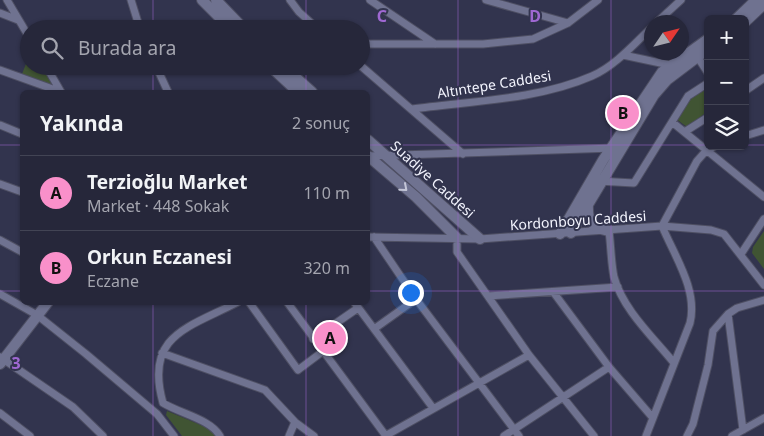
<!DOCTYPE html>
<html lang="tr">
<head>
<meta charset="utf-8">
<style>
	body { margin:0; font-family:"Noto Sans",sans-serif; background:#2e2f42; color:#f1f3f6 }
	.controls { position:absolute; right:15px; top:15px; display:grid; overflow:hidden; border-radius:8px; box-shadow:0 1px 4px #0004 }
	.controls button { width:45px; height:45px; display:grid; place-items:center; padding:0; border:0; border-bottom:1px solid #424454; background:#26273a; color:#f1f3f6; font:25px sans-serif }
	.compass { position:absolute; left:644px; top:15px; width:45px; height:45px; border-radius:50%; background:#26273a; box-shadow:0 1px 4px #0004; rotate:55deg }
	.you { position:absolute; left:410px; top:292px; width:18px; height:18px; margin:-12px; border:4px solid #fff; border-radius:50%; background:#1a73e8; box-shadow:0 0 0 8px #1a73e833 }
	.badge { display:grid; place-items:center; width:32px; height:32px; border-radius:50%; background:#f990ca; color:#111; font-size:16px; font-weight:700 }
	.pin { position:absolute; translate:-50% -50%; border:2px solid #fff; box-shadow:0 1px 5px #0006 }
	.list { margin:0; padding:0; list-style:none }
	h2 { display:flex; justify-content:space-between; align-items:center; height:65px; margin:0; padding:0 20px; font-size:21px }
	h2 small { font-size:16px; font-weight:400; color:#a4a5af }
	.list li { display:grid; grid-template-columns:32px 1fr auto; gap:15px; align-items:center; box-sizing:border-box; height:75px; padding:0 20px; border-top:1px solid #424454 }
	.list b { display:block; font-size:19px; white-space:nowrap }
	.list p { margin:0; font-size:16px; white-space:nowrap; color:#a4a5af }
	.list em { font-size:16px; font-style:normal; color:#a4a5af }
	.icon { flex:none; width:28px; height:28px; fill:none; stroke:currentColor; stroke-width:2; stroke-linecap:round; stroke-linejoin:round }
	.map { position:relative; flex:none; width:764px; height:436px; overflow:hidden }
	.search { position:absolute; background:#26273a; box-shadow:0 1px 4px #0004; left:20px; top:20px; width:350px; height:55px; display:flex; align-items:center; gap:12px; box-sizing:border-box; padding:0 18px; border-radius:28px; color:#a4a5af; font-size:19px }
	.panel { position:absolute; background:#26273a; box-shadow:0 1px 4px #0004; left:20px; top:90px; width:350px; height:215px; border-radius:8px }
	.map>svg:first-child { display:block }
	.green { fill:#405433 }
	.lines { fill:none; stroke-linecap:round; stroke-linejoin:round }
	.street-casing { stroke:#4e4f63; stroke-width:9 }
	.secondary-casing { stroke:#4e4f63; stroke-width:12 }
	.street { stroke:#6f7290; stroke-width:7 }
	.secondary { stroke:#6f7290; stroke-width:10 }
	.oneway { stroke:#c4c6d7 }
	.grid { fill:none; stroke:#9f68d2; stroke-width:1; stroke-opacity:0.55 }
	.labels { text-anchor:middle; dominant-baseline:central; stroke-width:4; stroke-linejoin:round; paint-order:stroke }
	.street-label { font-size:14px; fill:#f2f3fd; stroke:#32344e }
	.grid-label { font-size:16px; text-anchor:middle; font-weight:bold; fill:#9f68d2; stroke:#32344e; stroke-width:4; stroke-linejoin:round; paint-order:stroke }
</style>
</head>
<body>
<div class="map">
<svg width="764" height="436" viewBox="0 0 764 436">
	<rect width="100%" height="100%" fill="#32344e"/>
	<path class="green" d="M29 56V66H43L56 87 22 74Z
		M708 87V111L687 127 676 119 690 98Z
		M764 231V269L752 253 753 247Z
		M167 411 208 428 217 436H182L166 415Z"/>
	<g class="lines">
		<g class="street-casing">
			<path id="street" d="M7 0 29 37
				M131 0 140 29
				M290 0 299 12 318 29
				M370 0 435 44
				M486 0 568 23
				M0 13 18 20
				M657 22 681 0
				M361 44H483L533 39 568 23 598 0
				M623 55 670 65
				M697 56 708 73
				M46 66 61 92
				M156 66 168 92
				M361 66 463 154
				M0 70 61 92
				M745 91 764 78
				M412 109C471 101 537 100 592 76 615 66 634 44 652 27
				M672 122 764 197
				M0 125 22 134
				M686 131 708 117
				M745 136 764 130
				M368 156 614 148
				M598 181 634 183 688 96 708 83
				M0 184 22 192
				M662 226 697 161 705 152 715 146
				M609 231C611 246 611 263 614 277 623 310 654 338 674 363
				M368 237 480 239 662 226 711 230 724 234 764 285
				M374 237 416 299 519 436
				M457 238V252L529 355 594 436
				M0 240 22 252
				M741 254 764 219
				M554 293 609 367 653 418
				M0 294 37 315 86 354 157 414 174 436
				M488 296 618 287
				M249 302 298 370 322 352
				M287 302 386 436
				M354 302 433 408
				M374 329 416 299
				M313 339 358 308
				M162 353 265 390 295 422 314 436
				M0 357 73 407 103 436
				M0 413 30 436
				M743 430 728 314 737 308 764 300
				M220 436C210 419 181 414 163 403 144 335 188 328 238 302
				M289 436 295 422
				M385 436 529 355
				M504 436 609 367
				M646 436 690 323C698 290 675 257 662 226
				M687 436 693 424 708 365 713 331 728 314
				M732 436 764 418"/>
		</g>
		<g class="secondary-casing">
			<path id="secondary" d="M202 0 231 29
				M216 0 244 29
				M736 19 756 0
				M745 22 764 4
				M270 66 298 92
				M283 66 312 92
				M368 140 480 239
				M368 156 416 197 457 238
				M588 204C587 222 592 228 609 231
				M571 233 654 95 667 80 708 49
				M560 234 603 160 662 72 708 39
				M0 364 48 302"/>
		</g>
		<use href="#street" class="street"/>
		<use href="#secondary" class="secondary"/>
	</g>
	<defs><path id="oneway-chevron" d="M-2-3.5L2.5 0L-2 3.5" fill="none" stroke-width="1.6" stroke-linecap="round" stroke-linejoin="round" transform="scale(1.25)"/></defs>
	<use class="oneway" href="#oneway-chevron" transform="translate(404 188) rotate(41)"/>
	<path class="grid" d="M153 0V29M306 0V29M458 0V436M611 0V436M153 66V92M306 66V92M0 145H22M368 145H708M745 145H764M0 291H22M368 291H764M153 302V436M306 302V436"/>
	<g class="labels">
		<g class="street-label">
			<text transform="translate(494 84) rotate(-9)">Altıntepe Caddesi</text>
			<text transform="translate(433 179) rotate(42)">Suadiye Caddesi</text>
			<text transform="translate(578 220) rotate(-4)">Kordonboyu Caddesi</text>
		</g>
	</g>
	<g class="grid-label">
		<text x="382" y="22">C</text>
		<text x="535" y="22">D</text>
		<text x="16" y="369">3</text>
	</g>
</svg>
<div class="controls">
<button>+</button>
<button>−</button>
<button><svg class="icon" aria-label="layers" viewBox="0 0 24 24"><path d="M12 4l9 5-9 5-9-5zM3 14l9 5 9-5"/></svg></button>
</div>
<svg class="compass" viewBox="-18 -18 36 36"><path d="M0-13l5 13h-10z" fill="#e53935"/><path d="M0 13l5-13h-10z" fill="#a4a5af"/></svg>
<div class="you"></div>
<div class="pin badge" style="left:330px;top:338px">A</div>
<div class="pin badge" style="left:623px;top:113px">B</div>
<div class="search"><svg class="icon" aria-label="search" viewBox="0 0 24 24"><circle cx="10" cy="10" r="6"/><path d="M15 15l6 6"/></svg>Burada ara</div>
<section class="panel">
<h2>Yakında<small>2 sonuç</small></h2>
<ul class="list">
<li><span class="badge">A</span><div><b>Terzioğlu Market</b><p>Market · 448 Sokak</p></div><em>110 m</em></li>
<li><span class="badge">B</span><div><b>Orkun Eczanesi</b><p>Eczane</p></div><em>320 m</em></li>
</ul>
</section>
</div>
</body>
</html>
